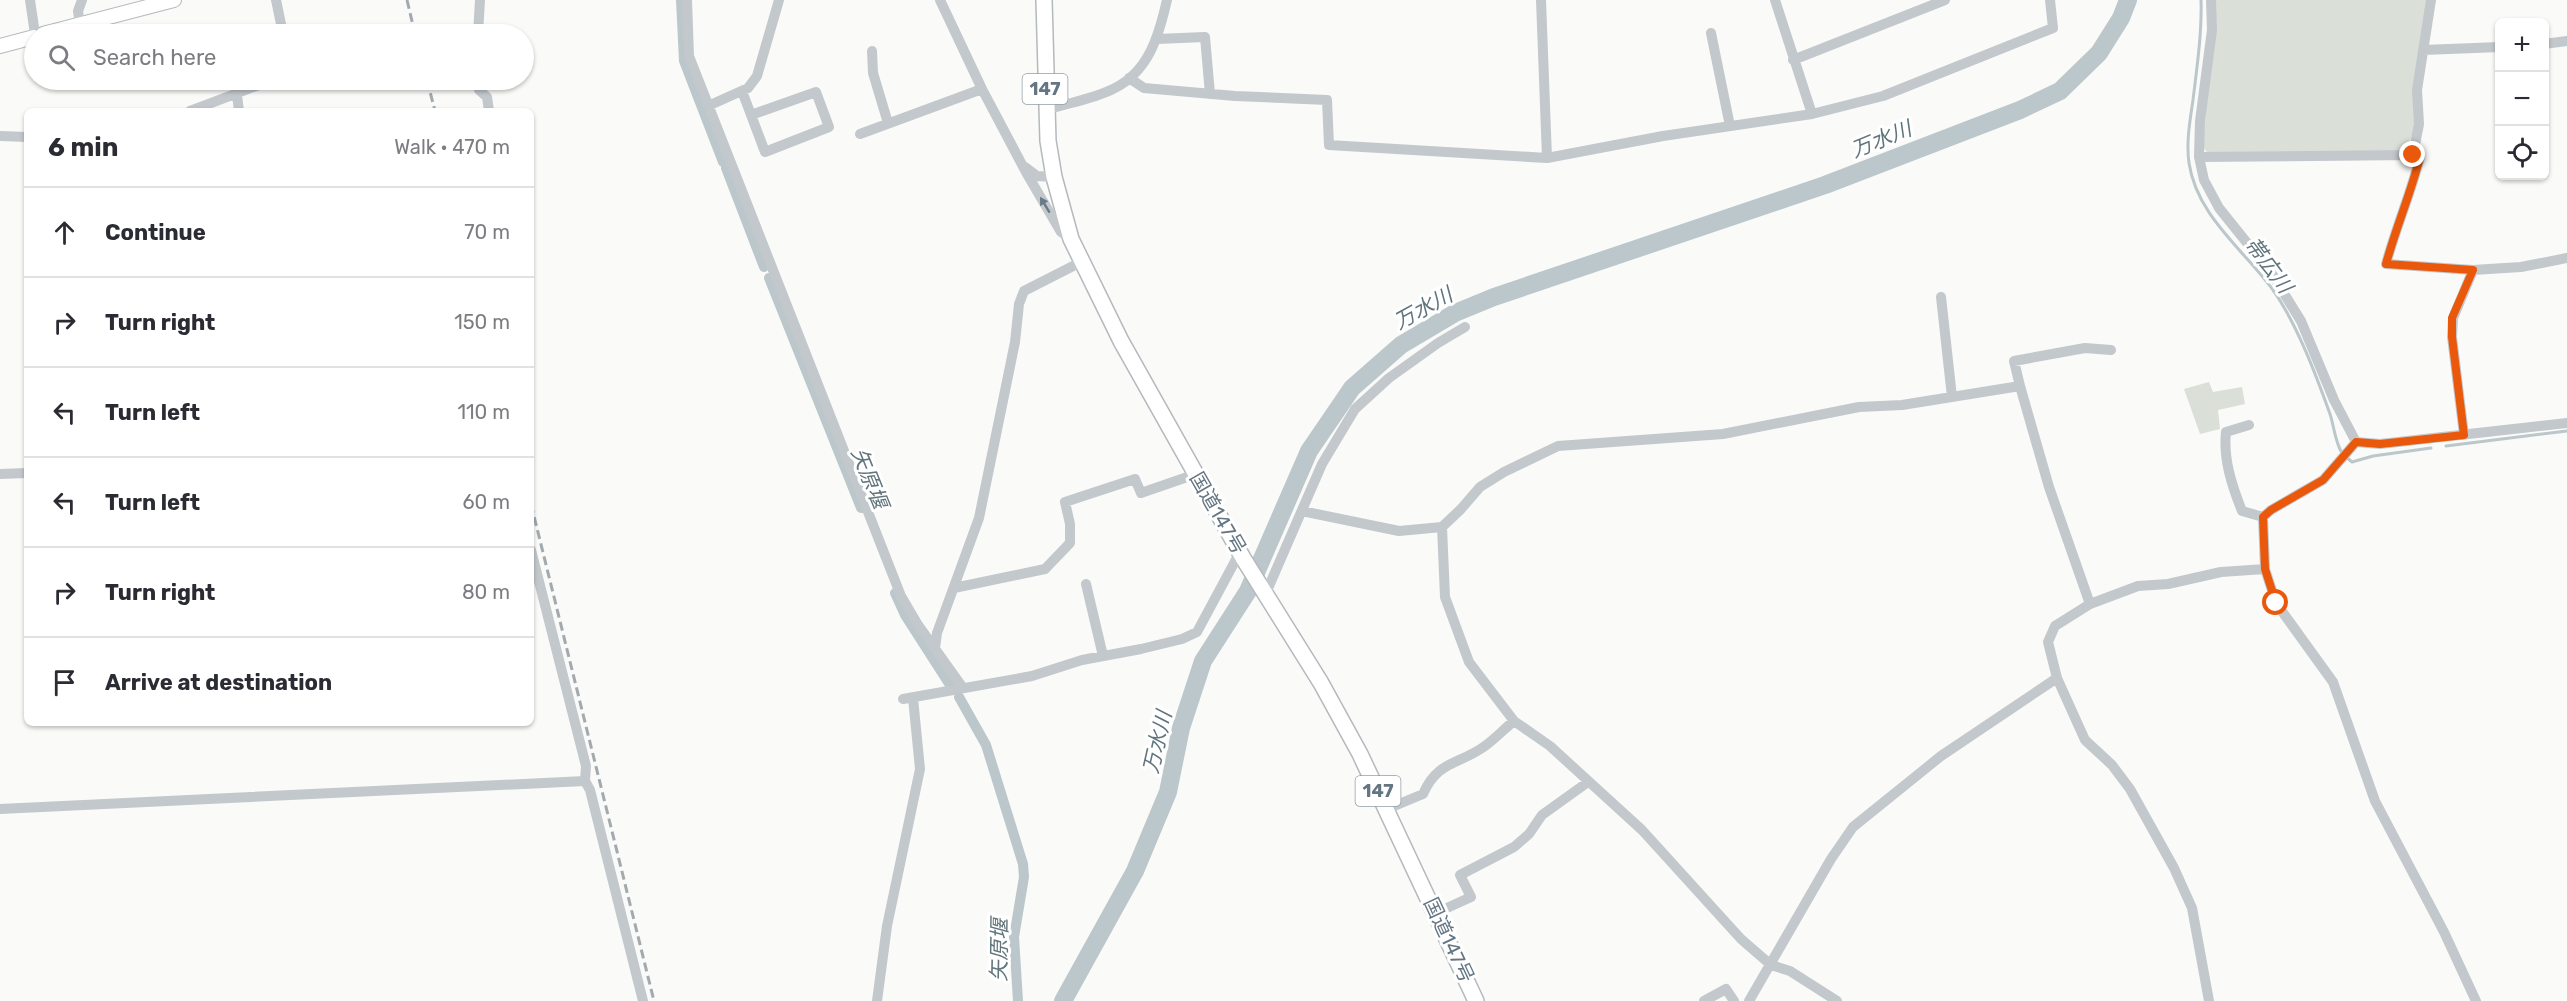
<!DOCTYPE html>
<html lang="en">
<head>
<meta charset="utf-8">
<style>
	body { margin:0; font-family:Rubik,"Noto Sans JP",sans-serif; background:#f2f2f3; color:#2b2b33 }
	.controls { position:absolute; right:18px; top:18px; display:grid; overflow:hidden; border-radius:9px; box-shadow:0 2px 4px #0004 }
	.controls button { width:54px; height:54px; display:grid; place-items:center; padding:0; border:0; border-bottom:2px solid #e1e1e2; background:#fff; color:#2b2b33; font:30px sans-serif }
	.stop { position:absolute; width:18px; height:18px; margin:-14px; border:4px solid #ea580c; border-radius:50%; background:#fff }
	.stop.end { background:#ea580c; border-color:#fff; box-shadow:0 2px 6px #0008 }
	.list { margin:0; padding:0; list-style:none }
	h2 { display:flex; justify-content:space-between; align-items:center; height:78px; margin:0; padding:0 24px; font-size:26px }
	h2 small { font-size:20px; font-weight:400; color:#7c7c81 }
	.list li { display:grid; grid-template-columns:39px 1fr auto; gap:18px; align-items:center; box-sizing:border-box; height:90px; padding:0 24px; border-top:2px solid #e1e1e2 }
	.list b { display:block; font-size:22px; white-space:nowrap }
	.list em { font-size:20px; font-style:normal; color:#7c7c81 }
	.icon { flex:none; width:33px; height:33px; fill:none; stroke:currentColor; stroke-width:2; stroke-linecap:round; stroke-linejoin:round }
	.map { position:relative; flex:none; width:2567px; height:1001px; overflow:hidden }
	.search { position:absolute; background:#fff; box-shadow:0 2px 4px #0004; left:24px; top:24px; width:510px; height:66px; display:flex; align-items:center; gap:15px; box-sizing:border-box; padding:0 21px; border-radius:33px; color:#7c7c81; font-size:22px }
	.panel { position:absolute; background:#fff; box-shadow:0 2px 4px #0004; left:24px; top:108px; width:510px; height:618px; border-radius:9px }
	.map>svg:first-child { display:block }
	.green { fill:#dadfd7 }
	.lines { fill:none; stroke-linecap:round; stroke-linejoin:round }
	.stream { stroke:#bbc7cb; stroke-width:3 }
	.canal { stroke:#bbc7cb; stroke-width:10 }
	.river { stroke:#bbc7cb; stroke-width:18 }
	.major-casing { stroke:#b5babe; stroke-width:16 }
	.highway-casing { stroke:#b4b9bd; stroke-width:18 }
	.minor { stroke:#c3c8cc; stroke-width:10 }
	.major { stroke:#fff; stroke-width:14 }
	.highway { stroke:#fff; stroke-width:15 }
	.rail { stroke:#a2aab0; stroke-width:3; stroke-dasharray:9 4.5; stroke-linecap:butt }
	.oneway { fill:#6a7a87 }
	.route { stroke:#ea580c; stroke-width:8 }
	.labels { text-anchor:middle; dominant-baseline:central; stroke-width:6; stroke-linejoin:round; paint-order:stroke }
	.shield { fill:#fff; stroke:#939fa8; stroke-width:1.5 }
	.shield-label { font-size:18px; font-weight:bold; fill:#657683 }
	.street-label { font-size:20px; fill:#657683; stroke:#fff }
	.water-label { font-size:21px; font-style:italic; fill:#60757c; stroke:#fff }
</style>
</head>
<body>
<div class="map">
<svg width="2567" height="1001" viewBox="0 0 2567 1001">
	<rect width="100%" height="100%" fill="#fafaf8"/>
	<path class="green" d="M2215 0H2427L2415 128 2405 153 2207 152 2203 147Z
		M2209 382 2213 392 2242 387 2245 404 2218 410 2220 429 2200 434 2184 389Z"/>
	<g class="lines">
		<path class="stream" d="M2201 0C2202 33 2197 67 2193 100 2190 120 2186 143 2189 163 2197 216 2243 249 2273 290 2297 324 2316 375 2330 414 2334 426 2335 442 2342 453
			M2446 446 2567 431
			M2346 457 2352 462 2373 456 2431 448"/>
		<path class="canal" d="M681 0 684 61 723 162
			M726 168 764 267
			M769 278 861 508
			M895 593 905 615 950 685
			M959 697 986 745 1023 864 1024 877 1014 937 1018 1001"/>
		<path class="river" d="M1063 1001 1135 871 1168 792 1181 728 1203 661 1248 591 1309 451 1352 388 1401 345 1455 313 1494 297 1825 185 2020 110 2060 91 2099 53 2121 18 2128 0"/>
		<g class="major-casing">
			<path id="major" d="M43 34 174 0
				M0 46 34 37"/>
		</g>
		<g class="highway-casing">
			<path id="highway" d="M1044 0 1048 141 1054 177 1071 239 1121 341 1243 558 1321 683 1360 754 1476 1001"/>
		</g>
		<path class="minor" d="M30 0 35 34
			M276 0 281 24 278 34
			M687 0 689 56 901 596 918 625 963 688
			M940 0 982 89 1027 174 1061 232 1071 239
			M1541 0 1547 158
			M1775 0 1812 114
			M2211 0 2212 30 2200 121 2199 157 2204 180 2219 208 2272 274 2301 321 2334 400 2356 442
			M80 25 78 11 82 0
			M1711 33 1730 126
			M478 34 480 0
			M1157 39 1205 37 1210 94
			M2544 44 2567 41
			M2423 50 2500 47
			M872 51 873 73 888 123
			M1793 60 1945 0
			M1129 78 1144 88 1235 96 1327 100 1329 145 1547 158 1663 136 1812 114 1883 96 2053 28 2050 0
			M479 80V90L487 97 489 111
			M742 91 765 152 829 127 816 92 751 115
			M237 95 239 111
			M708 106 748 88 757 76 779 0
			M1046 110C1068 103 1093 99 1113 89 1149 72 1159 35 1167 0
			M190 111 264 83 265 80
			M860 134 982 89
			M0 136 27 137
			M2413 155 2420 157C2411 193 2396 227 2386 264L2473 270 2521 267 2567 258
			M2199 157 2413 155 2419 124 2417 90 2431 0
			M1025 167 1037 176 1054 177
			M1941 297 1952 397
			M2020 386 2014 361 2085 348 2111 350
			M2249 425 2226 432C2223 459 2232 486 2242 511L2263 517
			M2464 435 2452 337 2453 318 2473 270
			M2356 442 2323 480 2271 510 2263 517 2265 569 2276 603 2333 682 2375 801 2444 932 2476 1001
			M2356 442 2380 444 2567 423
			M0 474 27 473
			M1302 511 1399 531 1442 527 1461 509 1480 487 1504 472 1558 446 1723 434 1859 407 1902 405 2020 386 2049 487 2090 604
			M1442 527 1445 597 1469 662 1514 721 1550 746 1642 830 1741 939 1771 965 1790 971 1837 1001
			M531 550 586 766 585 781 590 790 643 1001
			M1086 584 1103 656
			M954 588 1045 569 1070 543V524L1065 502 1135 479 1141 493 1196 474
			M1266 593 1322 464 1355 409 1389 378 1438 343 1465 327
			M935 649 937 633 979 518 1015 342 1019 304 1024 291 1081 262
			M903 699 1032 676 1082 660 1141 649 1182 639 1197 632 1240 552
			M0 809 585 781
			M1387 809 1423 794C1438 760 1459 765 1485 746 1495 739 1504 729 1514 721
			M1436 913 1471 897 1460 875 1514 847 1529 834 1542 815 1588 782
			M877 1001 887 926 920 769 913 698
			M1704 1001 1726 989 1734 1001
			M1749 1001 1831 859 1853 827 1941 756 2057 678
			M2209 1001 2192 908 2174 868 2130 789 2112 765 2085 740 2057 678 2048 642 2055 626 2090 604 2138 586 2168 584 2221 572 2265 569"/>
		<use href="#major" class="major"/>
		<use href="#highway" class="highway"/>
		<path class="rail" d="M407 0 415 34
			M427 80 435 111
			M531 504 654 1001"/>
	</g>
	<defs><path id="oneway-solid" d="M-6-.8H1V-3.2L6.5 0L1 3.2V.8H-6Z" transform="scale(1.5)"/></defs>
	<use class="oneway" href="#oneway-solid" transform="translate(1045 205) rotate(-121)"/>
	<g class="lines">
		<path class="route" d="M2276 603 2265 569 2263 517 2271 510 2323 480 2356 442 2380 444 2464 435 2452 337V318L2473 270 2386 264C2396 227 2411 193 2420 157L2413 155"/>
	</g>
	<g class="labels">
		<g class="shield">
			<rect x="1022.5" y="74" width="45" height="30" rx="4.5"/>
			<rect x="1355.5" y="776" width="45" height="30" rx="4.5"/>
		</g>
		<g class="shield-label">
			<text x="1045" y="89">147</text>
			<text x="1378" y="791">147</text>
		</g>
		<g class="street-label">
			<text transform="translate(1218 513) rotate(60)">国道147号</text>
			<text transform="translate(1449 940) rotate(65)">国道147号</text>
		</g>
		<g class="water-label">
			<text transform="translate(1881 139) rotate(-22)">万水川</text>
			<text transform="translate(2269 265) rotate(53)">帯広川</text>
			<text transform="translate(1423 308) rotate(-29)">万水川</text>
			<text transform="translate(870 478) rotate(68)">矢原堰</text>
			<text transform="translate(1157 742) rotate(-77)">万水川</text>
			<text transform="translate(999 950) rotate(-89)">矢原堰</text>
		</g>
	</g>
</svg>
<div class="controls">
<button>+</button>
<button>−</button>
<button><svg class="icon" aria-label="locate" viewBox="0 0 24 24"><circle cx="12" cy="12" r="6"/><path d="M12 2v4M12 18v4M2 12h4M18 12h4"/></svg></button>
</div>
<div class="stop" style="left:2276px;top:603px"></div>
<div class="stop end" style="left:2413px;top:155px"></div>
<div class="search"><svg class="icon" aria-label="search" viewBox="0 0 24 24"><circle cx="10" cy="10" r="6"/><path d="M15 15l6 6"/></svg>Search here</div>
<section class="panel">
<h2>6 min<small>Walk · 470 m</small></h2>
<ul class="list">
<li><svg class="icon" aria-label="ahead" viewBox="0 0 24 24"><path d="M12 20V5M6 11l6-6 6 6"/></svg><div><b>Continue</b></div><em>70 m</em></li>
<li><svg class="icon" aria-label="right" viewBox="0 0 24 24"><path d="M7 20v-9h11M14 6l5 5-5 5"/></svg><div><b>Turn right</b></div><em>150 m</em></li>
<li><svg class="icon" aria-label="left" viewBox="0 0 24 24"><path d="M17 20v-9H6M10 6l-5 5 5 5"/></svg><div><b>Turn left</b></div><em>110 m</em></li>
<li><svg class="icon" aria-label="left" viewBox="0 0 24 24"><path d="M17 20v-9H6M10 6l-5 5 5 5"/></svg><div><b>Turn left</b></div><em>60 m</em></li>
<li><svg class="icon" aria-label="right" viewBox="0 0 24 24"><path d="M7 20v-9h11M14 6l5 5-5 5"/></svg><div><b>Turn right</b></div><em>80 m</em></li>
<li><svg class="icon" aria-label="arrive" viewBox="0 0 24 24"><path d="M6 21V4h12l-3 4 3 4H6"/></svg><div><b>Arrive at destination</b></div></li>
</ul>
</section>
</div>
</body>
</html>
